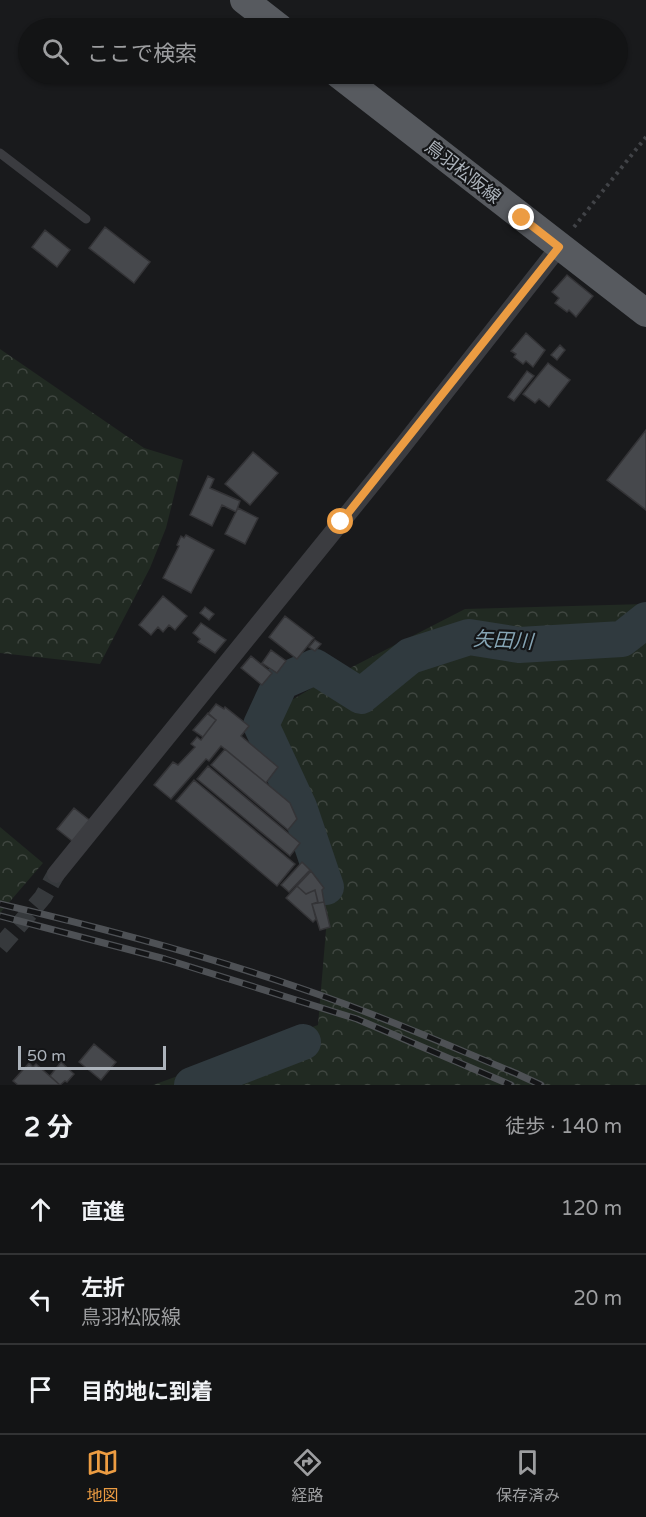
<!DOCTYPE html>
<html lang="ja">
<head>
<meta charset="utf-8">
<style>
	body { margin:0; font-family:"Varela Round","Noto Sans JP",sans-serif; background:#1c1d1e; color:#f1f3f6 }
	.scale { position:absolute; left:18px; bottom:15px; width:148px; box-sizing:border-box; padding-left:6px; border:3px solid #acb3bb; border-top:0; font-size:16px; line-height:21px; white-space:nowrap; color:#acb3bb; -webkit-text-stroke:4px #141517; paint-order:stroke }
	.stop { position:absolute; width:18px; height:18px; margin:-14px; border:4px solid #ec9c42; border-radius:50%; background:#fff }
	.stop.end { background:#ec9c42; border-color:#fff; box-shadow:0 2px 6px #0008 }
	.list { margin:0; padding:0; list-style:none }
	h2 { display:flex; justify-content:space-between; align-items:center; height:78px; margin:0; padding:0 24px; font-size:26px }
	h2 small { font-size:20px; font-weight:400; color:#9d9ea0 }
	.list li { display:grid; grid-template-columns:39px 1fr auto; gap:18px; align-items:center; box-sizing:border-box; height:90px; padding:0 24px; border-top:2px solid #323334 }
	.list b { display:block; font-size:22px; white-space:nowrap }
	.list p { margin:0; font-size:20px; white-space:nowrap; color:#9d9ea0 }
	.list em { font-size:20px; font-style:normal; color:#9d9ea0 }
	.icon { flex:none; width:33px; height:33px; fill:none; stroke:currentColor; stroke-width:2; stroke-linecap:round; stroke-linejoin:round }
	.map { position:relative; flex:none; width:646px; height:1085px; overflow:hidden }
	.search { position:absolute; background:#131415; box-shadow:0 2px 4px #0004; left:18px; right:18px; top:18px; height:66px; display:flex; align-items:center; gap:15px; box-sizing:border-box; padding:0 21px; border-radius:33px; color:#9d9ea0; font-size:22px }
	.sheet { height:348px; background:#131415 }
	nav { display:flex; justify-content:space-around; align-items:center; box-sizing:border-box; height:84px; border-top:2px solid #323334; background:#131415; font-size:16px; color:#9d9ea0 }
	nav a { display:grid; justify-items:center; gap:3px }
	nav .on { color:#ec9c42 }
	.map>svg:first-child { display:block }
	.forest { fill:url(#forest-crowns) }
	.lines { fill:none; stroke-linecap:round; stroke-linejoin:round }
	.river { stroke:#303a3f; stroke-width:36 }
	.building { fill:#46484c; stroke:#343437; stroke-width:1.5 }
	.street-tunnel { stroke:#36393c; stroke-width:18; stroke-dasharray:18 9; stroke-linecap:butt }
	.path { stroke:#414347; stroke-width:4; stroke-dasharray:3 4.5; stroke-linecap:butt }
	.lane { stroke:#3b3c40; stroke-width:9 }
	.street { stroke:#3b3c40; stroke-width:18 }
	.primary { stroke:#575a5f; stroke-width:28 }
	.rail-casing { stroke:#4e5155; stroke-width:7 }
	.rail { stroke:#141517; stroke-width:4.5; stroke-dasharray:14; stroke-linecap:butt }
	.route { stroke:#ec9c42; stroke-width:8 }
	.labels { text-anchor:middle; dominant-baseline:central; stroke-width:4.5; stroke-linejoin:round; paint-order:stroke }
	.street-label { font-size:18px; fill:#acb3bb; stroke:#141517 }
	.water-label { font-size:20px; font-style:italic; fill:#85a4b4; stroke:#141517 }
</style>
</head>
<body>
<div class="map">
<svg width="646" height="1085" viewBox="0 0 646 1085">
	<defs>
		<pattern id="forest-crowns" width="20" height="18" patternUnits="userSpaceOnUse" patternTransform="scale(1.5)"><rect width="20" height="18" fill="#212a22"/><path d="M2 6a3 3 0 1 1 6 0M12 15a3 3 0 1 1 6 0" fill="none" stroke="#3f4640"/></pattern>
	</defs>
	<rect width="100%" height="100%" fill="#191a1c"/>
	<path class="forest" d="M0 349 144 448 183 460 166 528 150 568 100 664 0 653Z
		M646 604V1085H153L318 1025 327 918 268 714 317 685 465 609Z
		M0 827 43 863 0 913Z"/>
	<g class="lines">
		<path class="river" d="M326 887 299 807 261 725 281 682 315 667 361 696 410 656 469 637 519 645 622 639 646 620
			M192 1085 303 1042"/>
	</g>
	<path class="building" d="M105 227 150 262 134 283 89 248Z
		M45 230 70 250 57 267 32 247Z
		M567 275 593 296 576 317 569 310 567 312 555 303 559 298 552 292Z
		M526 333 545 350 533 367 526 361 523 364 514 357 516 354 511 351Z
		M560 345 565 350 557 360 551 355Z
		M548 363 570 380 549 407 539 399 535 403 523 394Z
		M527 371 534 376 514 401 508 397Z
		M646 430V510L607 480Z
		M253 452 278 473 250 505 225 484Z
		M208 476 214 479 210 488 240 501 236 512 222 505 212 526 190 515Z
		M238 508 258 518 245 544 225 534Z
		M186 535 214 550 191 593 163 578 179 546 177 545 181 536 184 538Z
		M163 596 187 616 175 630 169 625 163 632 158 627 151 635 139 625Z
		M205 607 214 614 209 620 200 613Z
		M285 616 314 638 297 659 269 637Z
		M201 623 226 640 215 653 198 642 200 639 193 633Z
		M315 640 321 644 315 651 309 647Z
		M271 650 286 661 277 673 262 663Z
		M251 656 272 673 262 685 241 668Z
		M216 704 224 709 225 707 249 726 241 736 278 767 266 783 221 746 209 761 206 759 171 799 154 785 173 762 178 765 195 747 191 744 197 737 201 740 203 737 216 720 208 714Z
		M208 713 216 720 203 737 193 730Z
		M225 749 290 803 297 819 288 830 211 765Z
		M208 766 300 843 290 856 197 779Z
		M194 780 295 864 277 886 176 801Z
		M74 808 93 823 77 845 57 829Z
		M302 862 310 870 289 892 281 885Z
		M311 871 324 888 322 890 324 902 318 903 315 890 306 894 297 886Z
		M297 886 306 894 315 890 318 902 312 904 316 919 313 922 286 898Z
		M324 902 330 927 320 930 312 904Z
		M94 1044 116 1062 101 1080 79 1062Z
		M61 1062 74 1074 67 1082 65 1081 60 1085 50 1076Z
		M29 1063 33 1067 36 1064 60 1085H18L13 1081Z"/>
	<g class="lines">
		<path class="street-tunnel" d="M0 947 43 897 56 874"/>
		<path class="path" d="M574 227 646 137"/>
		<path class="lane" d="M0 153 86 219"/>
		<path class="street" d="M56 874 401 448 559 247"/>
		<path class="primary" d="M244 0 280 28
			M338 74 646 313"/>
		<g class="rail-casing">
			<path id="rail" d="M0 904C115 931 231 962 342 1003 400 1024 457 1049 515 1073L541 1085
				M0 916 165 959 357 1019 511 1085"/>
		</g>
		<use href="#rail" class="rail"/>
	</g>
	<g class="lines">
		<path class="route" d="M341 522 559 247 522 218"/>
	</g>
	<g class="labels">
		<g class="street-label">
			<text transform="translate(463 172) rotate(38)">鳥羽松阪線</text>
		</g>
		<g class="water-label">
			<text transform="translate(503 641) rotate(3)">矢田川</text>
		</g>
	</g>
</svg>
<div class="scale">50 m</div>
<div class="stop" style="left:341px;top:522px"></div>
<div class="stop end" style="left:522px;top:218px"></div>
<div class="search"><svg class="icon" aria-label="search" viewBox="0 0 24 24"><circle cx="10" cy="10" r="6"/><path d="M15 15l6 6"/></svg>ここで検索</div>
</div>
<section class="sheet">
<h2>2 分<small>徒歩 · 140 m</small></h2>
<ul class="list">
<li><svg class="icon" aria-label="ahead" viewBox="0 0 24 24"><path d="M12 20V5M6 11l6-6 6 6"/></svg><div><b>直進</b></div><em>120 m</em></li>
<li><svg class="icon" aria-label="left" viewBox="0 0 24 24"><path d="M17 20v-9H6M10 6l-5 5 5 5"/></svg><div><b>左折</b><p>鳥羽松阪線</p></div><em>20 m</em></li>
<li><svg class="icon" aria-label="arrive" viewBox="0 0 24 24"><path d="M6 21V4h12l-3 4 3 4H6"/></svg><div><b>目的地に到着</b></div></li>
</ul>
</section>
<nav>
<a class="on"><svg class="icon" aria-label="map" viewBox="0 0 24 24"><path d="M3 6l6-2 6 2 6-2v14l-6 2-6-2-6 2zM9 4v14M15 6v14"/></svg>地図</a>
<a><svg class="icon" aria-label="directions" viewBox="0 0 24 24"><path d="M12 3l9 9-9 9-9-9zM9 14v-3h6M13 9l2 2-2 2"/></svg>経路</a>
<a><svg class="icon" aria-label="saved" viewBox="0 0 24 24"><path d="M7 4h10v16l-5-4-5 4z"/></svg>保存済み</a>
</nav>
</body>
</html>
